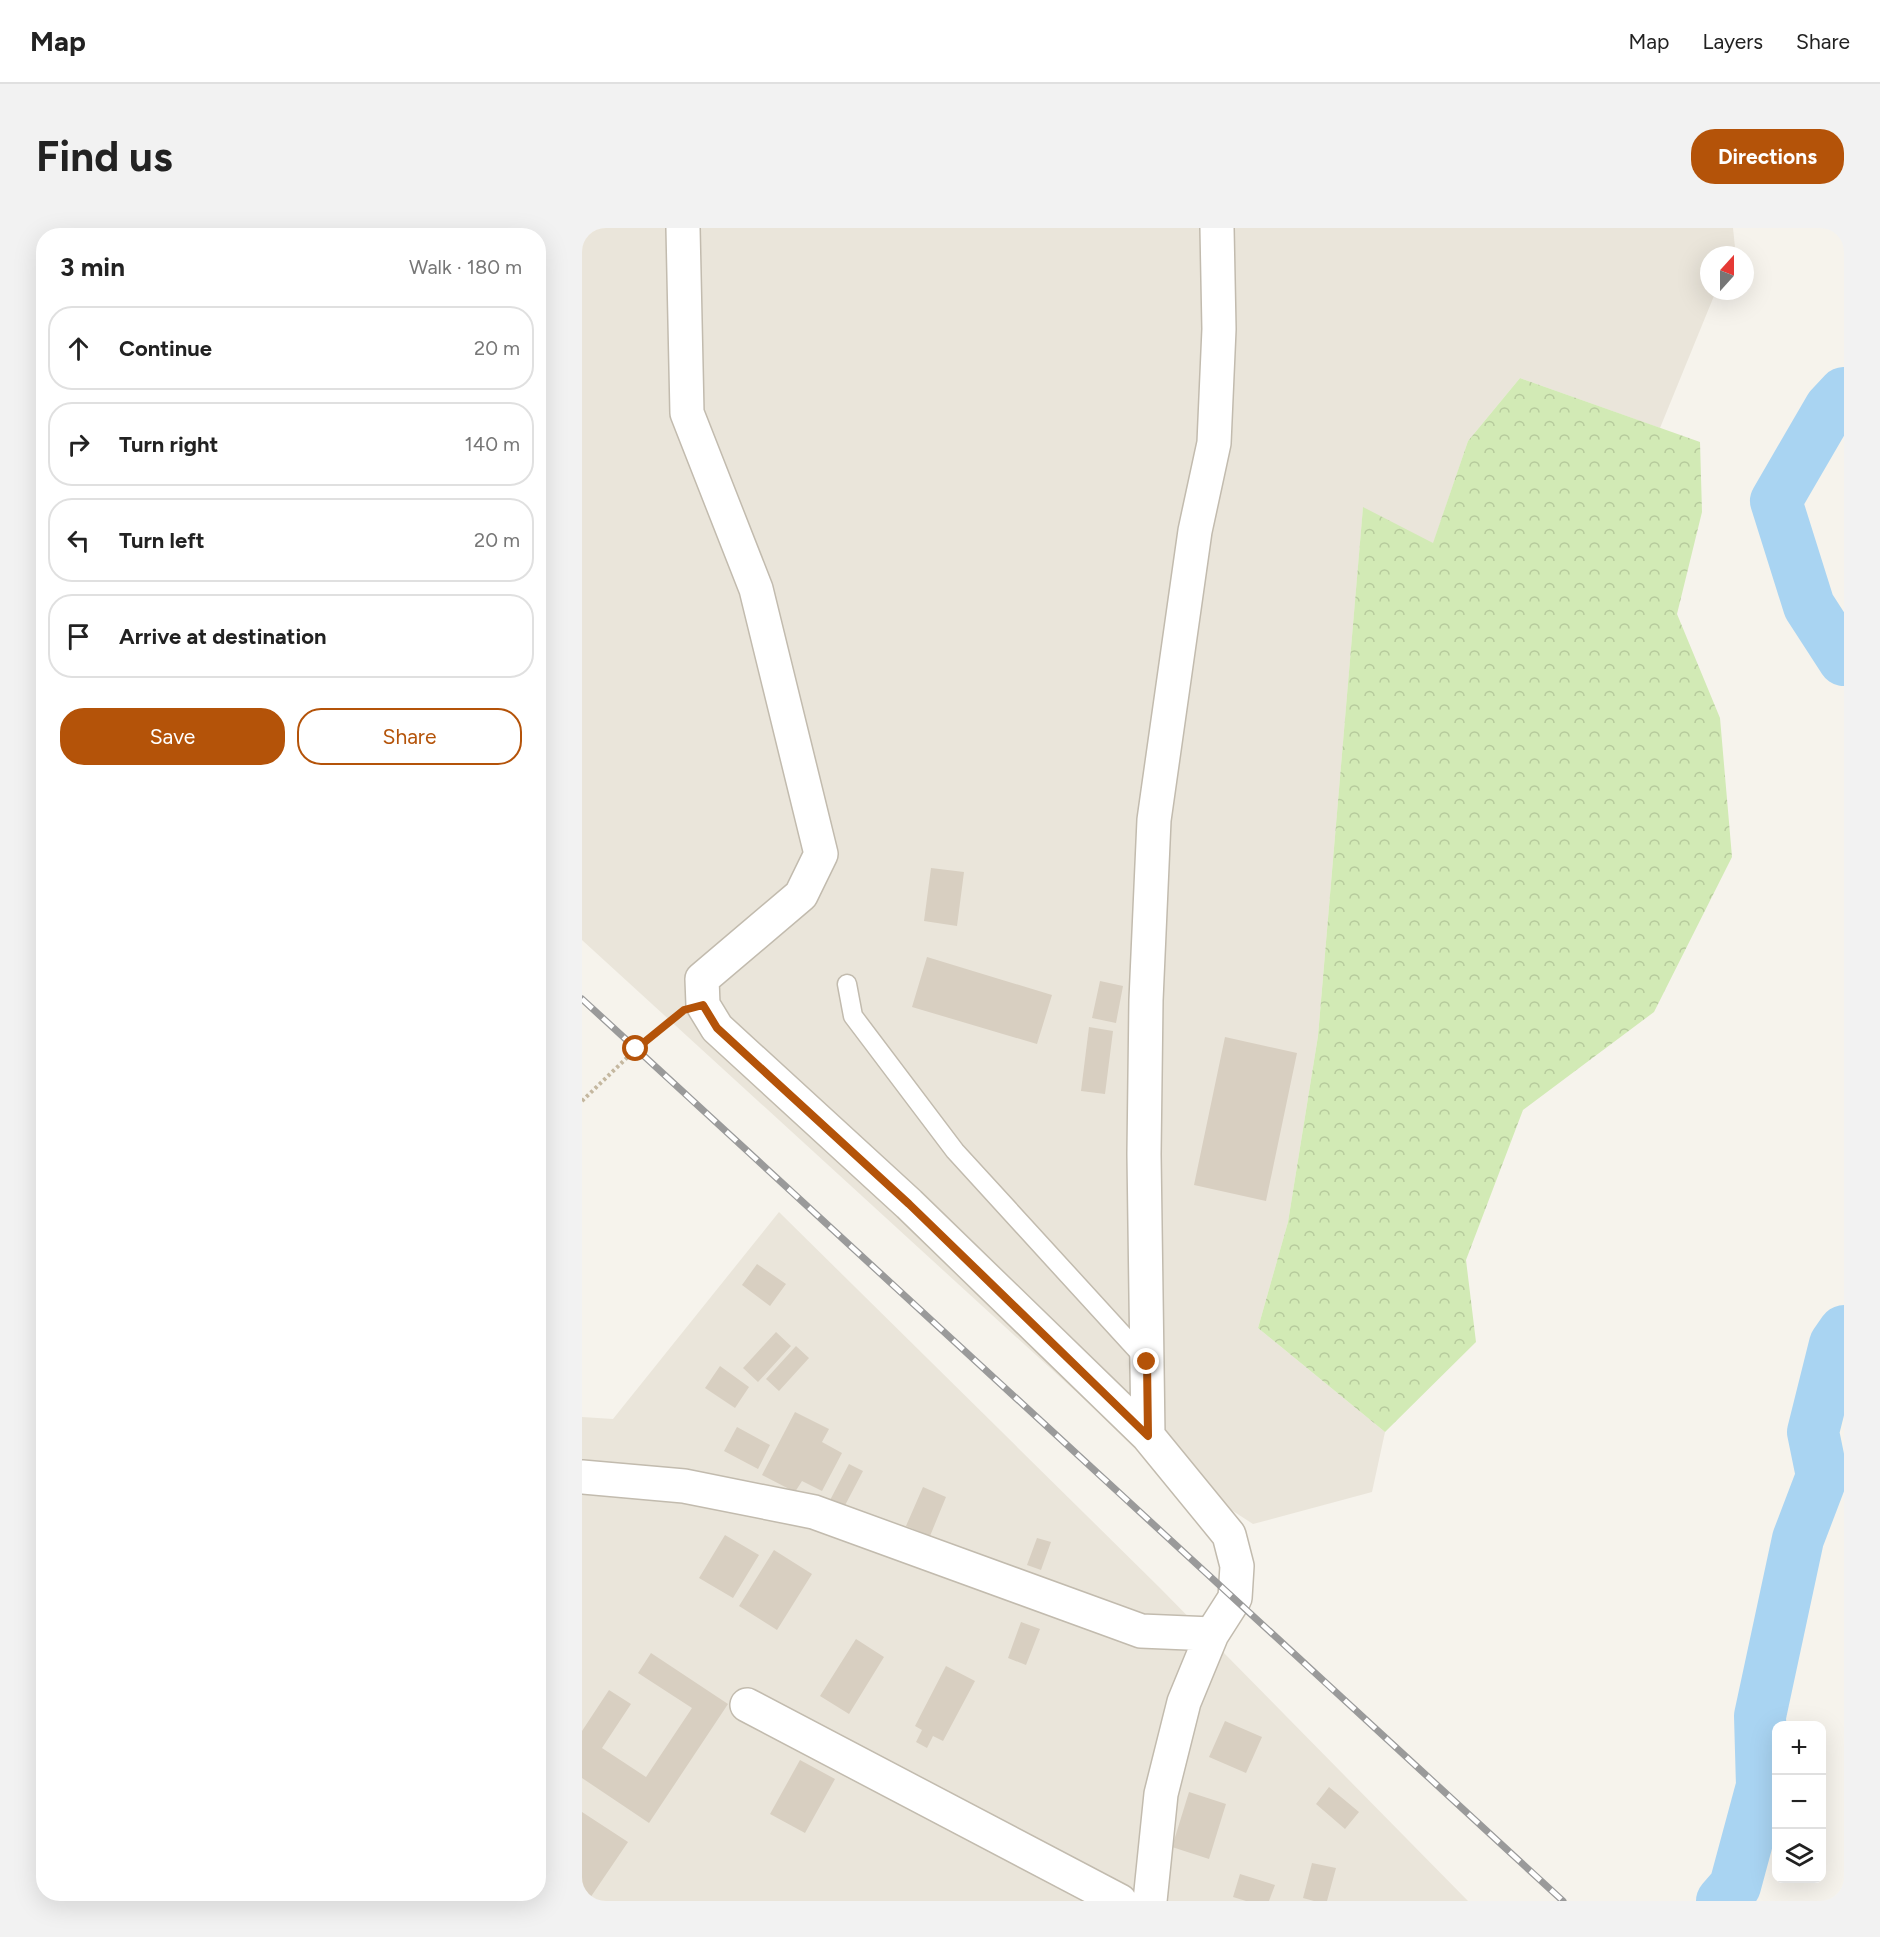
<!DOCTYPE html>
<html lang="en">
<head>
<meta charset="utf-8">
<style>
	body { margin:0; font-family:Figtree,sans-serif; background:#f2f2f2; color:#222 }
	.controls { position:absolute; right:18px; bottom:18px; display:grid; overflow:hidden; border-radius:12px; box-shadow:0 6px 24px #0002 }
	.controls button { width:54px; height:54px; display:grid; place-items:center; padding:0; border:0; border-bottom:2px solid #e0e0e0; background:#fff; color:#222; font:30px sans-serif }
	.compass { position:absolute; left:1118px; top:18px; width:54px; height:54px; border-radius:50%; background:#fff; box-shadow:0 6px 24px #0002; rotate:21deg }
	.stop { position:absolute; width:18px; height:18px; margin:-14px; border:4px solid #b45309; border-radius:50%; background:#fff }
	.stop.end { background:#b45309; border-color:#fff; box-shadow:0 2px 6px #0008 }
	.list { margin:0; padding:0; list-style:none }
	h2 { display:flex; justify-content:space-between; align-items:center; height:78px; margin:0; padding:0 24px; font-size:26px }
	h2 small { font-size:20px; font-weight:400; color:#767676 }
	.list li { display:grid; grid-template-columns:39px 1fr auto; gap:18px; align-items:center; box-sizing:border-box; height:84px; margin:0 12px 12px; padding:0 12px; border:2px solid #e0e0e0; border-radius:24px }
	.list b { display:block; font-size:22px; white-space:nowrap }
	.list em { font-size:20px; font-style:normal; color:#767676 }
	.actions { display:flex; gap:12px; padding:18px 24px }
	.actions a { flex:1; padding:14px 0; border:2px solid #b45309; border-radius:24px; text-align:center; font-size:21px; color:#b45309 }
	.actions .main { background:#b45309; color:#fff }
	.icon { flex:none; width:33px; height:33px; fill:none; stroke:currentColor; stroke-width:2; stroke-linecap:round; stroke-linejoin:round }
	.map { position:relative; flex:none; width:1262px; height:1673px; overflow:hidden; border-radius:24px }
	header { display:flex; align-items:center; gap:36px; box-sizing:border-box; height:84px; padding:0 30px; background:#fff; border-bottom:2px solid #e0e0e0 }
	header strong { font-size:28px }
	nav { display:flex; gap:33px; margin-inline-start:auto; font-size:21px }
	.intro { display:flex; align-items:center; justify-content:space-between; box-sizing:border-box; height:144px; padding:0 36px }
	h1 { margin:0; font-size:42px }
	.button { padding:15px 27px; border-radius:24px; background:#b45309; color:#fff; font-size:21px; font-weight:700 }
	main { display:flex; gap:36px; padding:0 36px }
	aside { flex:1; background:#fff; border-radius:24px; box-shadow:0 6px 24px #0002 }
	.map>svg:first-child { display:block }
	.residential { fill:#eae5da }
	.forest { fill:url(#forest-crowns) }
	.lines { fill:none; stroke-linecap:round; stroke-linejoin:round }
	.river { stroke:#a9d4f2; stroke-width:52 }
	.building { fill:#d8cfc1 }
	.lane-casing { stroke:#c2bbae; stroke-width:21 }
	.street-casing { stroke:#c2bbae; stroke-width:36 }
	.path { stroke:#c4b79f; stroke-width:4; stroke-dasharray:3 3; stroke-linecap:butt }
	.lane { stroke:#fff; stroke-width:18 }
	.street { stroke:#fff; stroke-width:33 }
	.rail-casing { stroke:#9a9a9a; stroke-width:7 }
	.rail { stroke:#fff; stroke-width:4.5; stroke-dasharray:14; stroke-linecap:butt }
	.route { stroke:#b45309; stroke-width:8 }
</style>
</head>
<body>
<header>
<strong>Map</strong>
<nav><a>Map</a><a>Layers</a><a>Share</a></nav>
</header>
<div class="intro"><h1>Find us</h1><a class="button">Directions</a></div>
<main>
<aside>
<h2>3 min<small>Walk · 180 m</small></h2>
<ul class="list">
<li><svg class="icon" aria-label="ahead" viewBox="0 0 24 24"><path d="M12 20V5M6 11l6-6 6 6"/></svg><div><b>Continue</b></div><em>20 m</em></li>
<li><svg class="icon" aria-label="right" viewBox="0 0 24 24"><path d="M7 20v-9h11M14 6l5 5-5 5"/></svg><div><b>Turn right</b></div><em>140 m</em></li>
<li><svg class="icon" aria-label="left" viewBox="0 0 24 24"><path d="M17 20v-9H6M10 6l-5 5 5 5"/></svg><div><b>Turn left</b></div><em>20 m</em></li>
<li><svg class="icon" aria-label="arrive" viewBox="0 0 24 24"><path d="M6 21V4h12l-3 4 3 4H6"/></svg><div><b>Arrive at destination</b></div></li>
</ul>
<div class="actions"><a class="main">Save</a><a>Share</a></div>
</aside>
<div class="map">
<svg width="1262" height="1673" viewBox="0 0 1262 1673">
	<defs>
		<pattern id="forest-crowns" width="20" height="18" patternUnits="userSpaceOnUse" patternTransform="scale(1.5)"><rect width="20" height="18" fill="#d2eab5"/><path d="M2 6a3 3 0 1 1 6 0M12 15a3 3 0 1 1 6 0" fill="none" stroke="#b6ca9c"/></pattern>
	</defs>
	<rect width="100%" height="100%" fill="#f6f3ec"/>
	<path class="residential" d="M0 0H1151L1153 19 1149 27H1127V63H1134L1078 200 938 150 886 213 851 316 781 280 736 808 706 994 676 1100 803 1204 790 1264 671 1296 561 1225 0 712Z
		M197 984 578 1360 886 1673H0V1189L31 1191Z"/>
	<path class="forest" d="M938 150 1118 214 1120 284 1095 386 1138 490 1150 629 1072 784 941 882 884 1032 894 1114 803 1204 676 1100 706 994 736 808 781 279 851 315 886 213Z"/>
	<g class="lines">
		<path class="river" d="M1262 165 1248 180 1194 273 1227 378 1262 432
			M1140 1673 1153 1658 1180 1558 1178 1488 1216 1311 1240 1248 1231 1204 1253 1116 1262 1103"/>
	</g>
	<path class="building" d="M349 640 382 644 375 698 342 693Z
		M345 729 470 767 455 816 330 779Z
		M518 753 541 758 534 795 510 790Z
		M507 799 531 803 523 866 499 863Z
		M643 809 715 825 684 973 612 957Z
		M175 1036 204 1056 188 1078 160 1057Z
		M194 1104 209 1118 176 1154 161 1140Z
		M214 1118 227 1130 197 1163 184 1151Z
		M138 1138 167 1159 153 1180 123 1160Z
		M213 1184 247 1201 240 1214 260 1225 240 1263 220 1253 213 1264 180 1247Z
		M155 1199 188 1217 176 1241 142 1223Z
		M267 1236 281 1243 260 1283 246 1276Z
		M341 1259 364 1269 348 1308 324 1298Z
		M143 1307 177 1327 151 1370 117 1350Z
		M455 1310 469 1314 459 1342 445 1337Z
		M192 1322 230 1346 195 1402 157 1378Z
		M439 1394 458 1401 444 1437 426 1430Z
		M274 1411 302 1429 267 1486 238 1468Z
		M69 1425 146 1476 67 1595 0 1550V1503L27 1462 49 1476 20 1520 64 1549 110 1480 56 1445Z
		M364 1438 393 1453 361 1513 351 1508 345 1520 334 1514 340 1502 333 1498Z
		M643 1493 680 1509 664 1545 627 1529Z
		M218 1532 253 1551 223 1605 188 1586Z
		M747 1559 777 1584 763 1601 734 1576Z
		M607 1564 644 1576 627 1631 590 1619Z
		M0 1584 46 1614 6 1673H0Z
		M730 1635 754 1640 745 1673H732L721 1670Z
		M658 1646 693 1657 687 1673H664L651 1669Z"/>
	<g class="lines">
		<g class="lane-casing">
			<path id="lane" d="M265 756 271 788 373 923 564 1132"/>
		</g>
		<g class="street-casing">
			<path id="street" d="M101 0 105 185 174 361 239 626 219 667 120 751 121 777 135 800 327 976 566 1208
				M0 1249 102 1258 232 1284 559 1403 630 1406
				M165 1477 538 1673
				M568 1673 579 1566 602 1474 630 1406 653 1370 655 1338 647 1307 566 1208 562 926 564 772 572 592 613 303 632 215 637 101 635 0"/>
		</g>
		<path class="path" d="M0 873 54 821 93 789"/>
		<use href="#lane" class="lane"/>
		<use href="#street" class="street"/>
		<g class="rail-casing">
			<path id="rail" d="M0 771 981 1673"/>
		</g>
		<use href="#rail" class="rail"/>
	</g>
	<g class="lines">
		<path class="route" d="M54 821 102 782 121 777 135 800 327 976 566 1208 565 1134"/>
	</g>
</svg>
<div class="controls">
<button>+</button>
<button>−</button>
<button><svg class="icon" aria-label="layers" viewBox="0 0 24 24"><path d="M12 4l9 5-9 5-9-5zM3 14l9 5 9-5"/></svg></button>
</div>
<svg class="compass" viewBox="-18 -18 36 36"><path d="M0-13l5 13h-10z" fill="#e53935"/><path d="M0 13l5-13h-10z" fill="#767676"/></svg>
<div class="stop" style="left:54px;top:821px"></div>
<div class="stop end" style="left:565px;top:1134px"></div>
</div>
</main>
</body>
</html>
